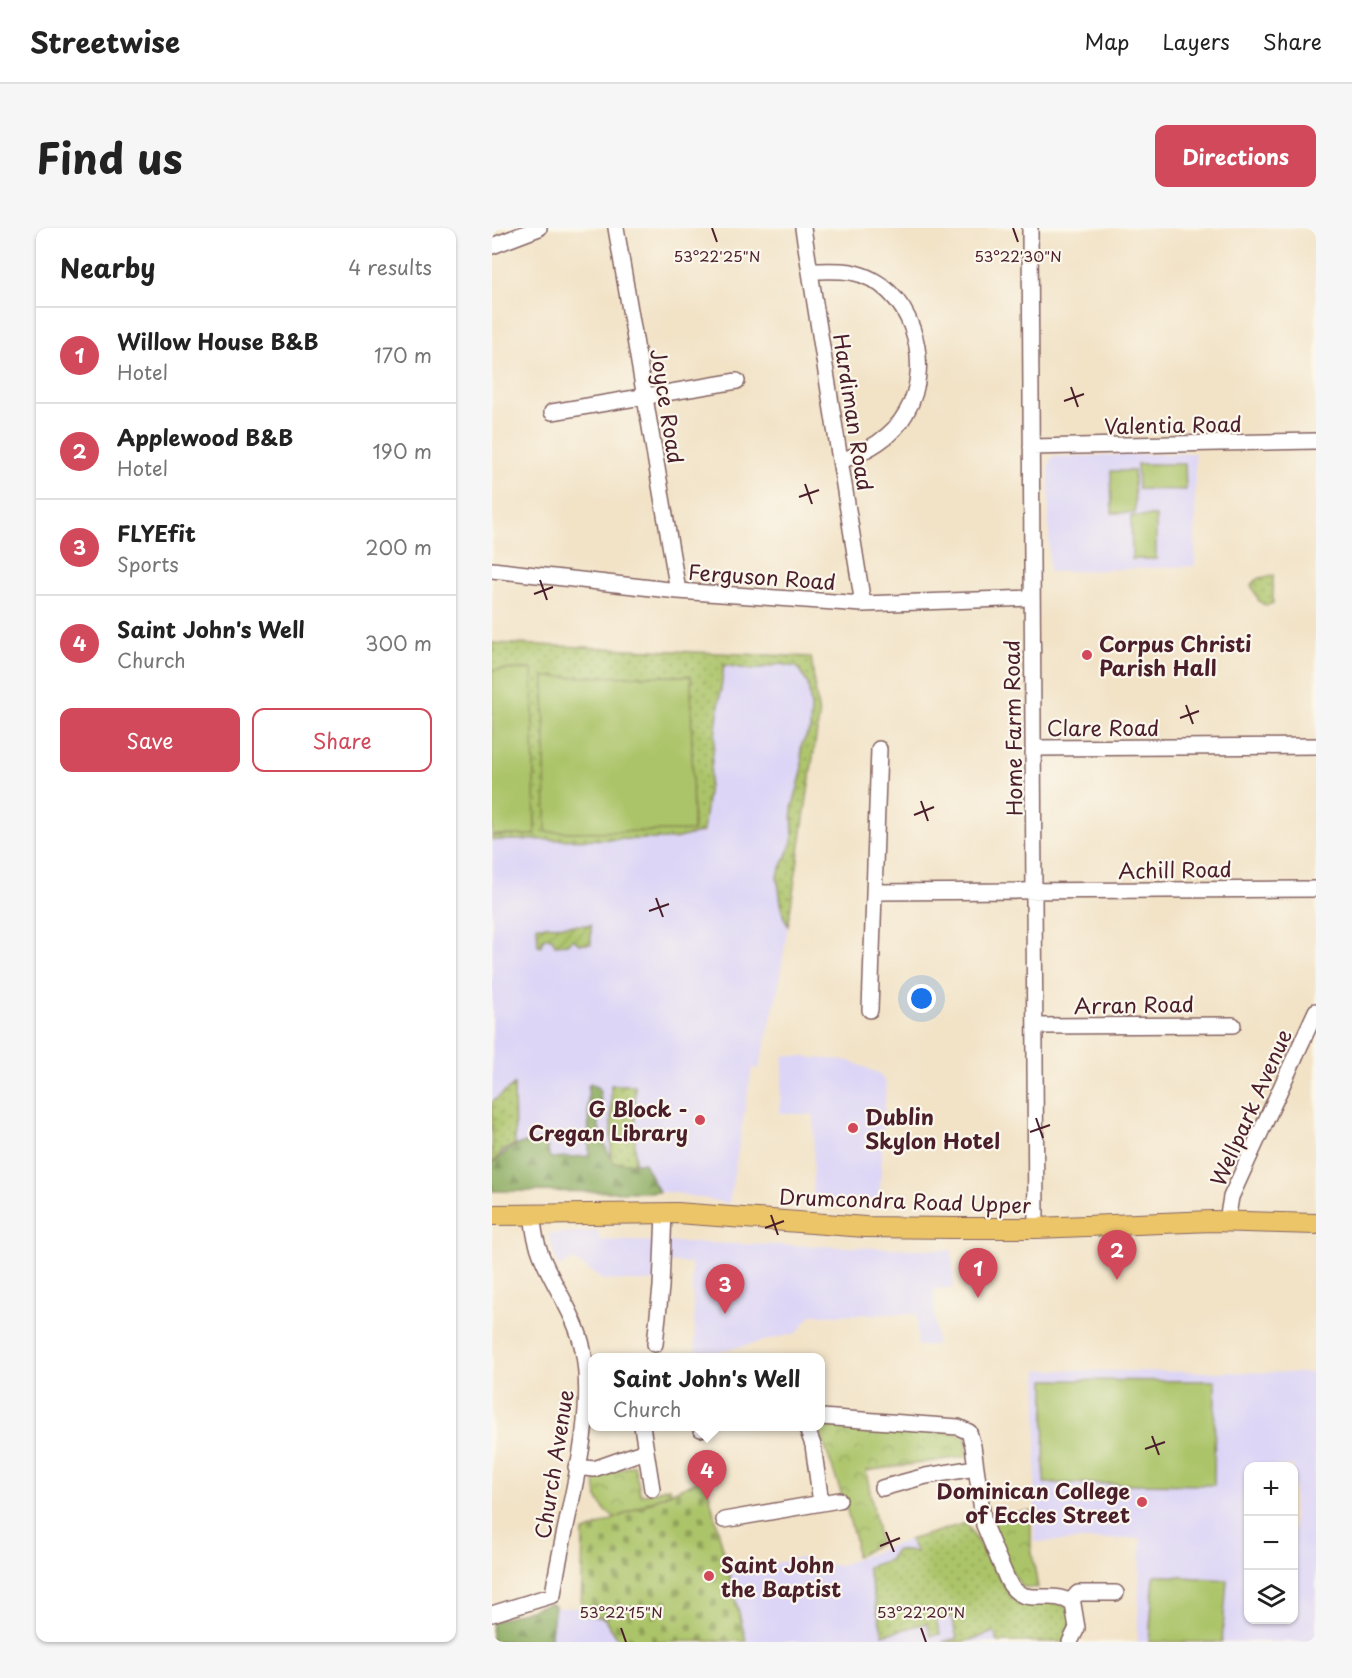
<!DOCTYPE html>
<html lang="en">
<head>
<meta charset="utf-8">
<style>
	body { margin:0; font-family:"Playpen Sans",sans-serif; background:#f6f6f6; color:#222 }
	.controls { position:absolute; right:18px; bottom:18px; display:grid; overflow:hidden; border-radius:12px; box-shadow:0 2px 4px #0004 }
	.controls button { width:54px; height:54px; display:grid; place-items:center; padding:0; border:0; border-bottom:2px solid #e0e0e0; background:#fff; color:#222; font:30px sans-serif }
	.you { position:absolute; left:430px; top:771px; width:21px; height:21px; margin:-15px; border:4px solid #fff; border-radius:50%; background:#1a73e8; box-shadow:0 0 0 9px #1a73e833 }
	.badge { display:grid; place-items:center; width:39px; height:39px; border-radius:50%; background:#d1495b; color:#fff; font-size:20px; font-weight:700 }
	.pin { position:absolute; translate:-50% -50px; filter:drop-shadow(0 2px 3px #0008) }
	.pin::after { content:''; position:absolute; top:32px; width:21px; height:18px; background:inherit; clip-path:polygon(0 0,100% 0,50% 100%) }
	.popup { position:absolute; left:96px; top:1125px; width:237px; height:78px; box-sizing:border-box; display:grid; place-content:center; border-radius:12px; background:#fff; filter:drop-shadow(0 2px 4px #0005); font-size:20px; white-space:nowrap; color:#767676 }
	.popup b { font-size:22px; color:#222 }
	.popup::after { content:''; position:absolute; left:50%; top:100%; margin-left:-12px; border:12px solid transparent; border-top-color:#fff }
	.list { margin:0; padding:0; list-style:none }
	h2 { display:flex; justify-content:space-between; align-items:center; height:78px; margin:0; padding:0 24px; font-size:26px }
	h2 small { font-size:20px; font-weight:400; color:#767676 }
	.list li { display:grid; grid-template-columns:39px 1fr auto; gap:18px; align-items:center; box-sizing:border-box; height:96px; padding:0 24px; border-top:2px solid #e0e0e0 }
	.list b { display:block; font-size:22px; white-space:nowrap }
	.list p { margin:0; font-size:20px; white-space:nowrap; color:#767676 }
	.list em { font-size:20px; font-style:normal; color:#767676 }
	.actions { display:flex; gap:12px; padding:18px 24px }
	.actions a { flex:1; padding:14px 0; border:2px solid #d1495b; border-radius:12px; text-align:center; font-size:21px; color:#d1495b }
	.actions .main { background:#d1495b; color:#fff }
	.icon { flex:none; width:33px; height:33px; fill:none; stroke:currentColor; stroke-width:2; stroke-linecap:round; stroke-linejoin:round }
	.map { position:relative; flex:none; width:824px; height:1414px; overflow:hidden; border-radius:12px }
	header { display:flex; align-items:center; gap:36px; box-sizing:border-box; height:84px; padding:0 30px; background:#fff; border-bottom:2px solid #e0e0e0 }
	header strong { font-size:28px }
	nav { display:flex; gap:33px; margin-inline-start:auto; font-size:21px }
	.intro { display:flex; align-items:center; justify-content:space-between; box-sizing:border-box; height:144px; padding:0 36px }
	h1 { margin:0; font-size:42px }
	.button { padding:15px 27px; border-radius:12px; background:#d1495b; color:#fff; font-size:21px; font-weight:700 }
	main { display:flex; gap:36px; padding:0 36px }
	aside { flex:1; background:#fff; border-radius:12px; box-shadow:0 2px 4px #0004 }
	.map>svg:first-child { display:block }
	.built { fill:#ddd5f6; fill-rule:evenodd }
	.grass { fill:url(#grass-dots); stroke:#7b724a; stroke-width:1.5 }
	.forest { fill:url(#forest-firs); stroke:#6a6444; stroke-width:1.5 }
	.cemetery { fill:url(#cemetery-stones); stroke:#7b724a; stroke-width:1.5 }
	.park { fill:url(#park-crowns); stroke:#7b724a; stroke-width:1.5 }
	.garden { fill:url(#garden-furrows); stroke:#7b724a; stroke-width:1.5 }
	.pitch { fill:#acc469; stroke:#7b724a; stroke-width:1.5 }
	.lines { fill:none; stroke-linecap:round; stroke-linejoin:round }
	.minor-casing { stroke:#856462; stroke-width:18 }
	.major-casing { stroke:#856462; stroke-width:22 }
	.minor { stroke:#fff; stroke-width:15 }
	.major { stroke:#ecc569; stroke-width:20 }
	.ticks { fill:none; stroke:#4a1f2b; stroke-width:2 }
	.poi-dot { fill:#d1495b; stroke:#fbf7ec; stroke-width:2 }
	.labels { text-anchor:middle; dominant-baseline:central; stroke-width:4.5; stroke-linejoin:round; paint-order:stroke }
	.street-label { font-size:21px; fill:#4a1f2b; stroke:#fbf7ec }
	.poi-label { font-size:21px; font-weight:bold; fill:#4a1f2b; stroke:#fbf7ec; text-anchor:start }
	.ticks-label { font-size:15px; text-anchor:middle; fill:#4a1f2b; stroke:#fbf7ec; stroke-width:4.5; stroke-linejoin:round; paint-order:stroke }
</style>
</head>
<body>
<header>
<strong>Streetwise</strong>
<nav><a>Map</a><a>Layers</a><a>Share</a></nav>
</header>
<div class="intro"><h1>Find us</h1><a class="button">Directions</a></div>
<main>
<aside>
<h2>Nearby<small>4 results</small></h2>
<ul class="list">
<li><span class="badge">1</span><div><b>Willow House B&amp;B</b><p>Hotel</p></div><em>170 m</em></li>
<li><span class="badge">2</span><div><b>Applewood B&amp;B</b><p>Hotel</p></div><em>190 m</em></li>
<li><span class="badge">3</span><div><b>FLYEfit</b><p>Sports</p></div><em>200 m</em></li>
<li><span class="badge">4</span><div><b>Saint John's Well</b><p>Church</p></div><em>300 m</em></li>
</ul>
<div class="actions"><a class="main">Save</a><a>Share</a></div>
</aside>
<div class="map">
<svg width="824" height="1414" viewBox="0 0 824 1414">
	<defs>
		<pattern id="grass-dots" width="8" height="8" patternUnits="userSpaceOnUse" patternTransform="scale(1.5)"><rect width="8" height="8" fill="#acc469"/><path d="M2 2h.1M6 6h.1" fill="none" stroke="#8e9f57" stroke-width="1.8" stroke-linecap="round"/></pattern>
		<pattern id="forest-firs" width="22" height="20" patternUnits="userSpaceOnUse" patternTransform="scale(1.5)"><rect width="22" height="20" fill="#89aa5d"/><path d="M5 1l3.5 6h-7zM16 11l3.5 6h-7z" fill="#728a4d"/></pattern>
		<pattern id="cemetery-stones" width="16" height="16" patternUnits="userSpaceOnUse" patternTransform="scale(1.5)"><rect width="16" height="16" fill="#acc469"/><path d="M2 7V4a2 2 0 0 1 4 0v3zM10 15v-3a2 2 0 0 1 4 0v3z" fill="#8e9f57"/></pattern>
		<pattern id="park-crowns" width="20" height="18" patternUnits="userSpaceOnUse" patternTransform="scale(1.5)"><rect width="20" height="18" fill="#acc469"/><path d="M2 6a3 3 0 1 1 6 0M12 15a3 3 0 1 1 6 0" fill="none" stroke="#8e9f57"/></pattern>
		<pattern id="garden-furrows" width="10" height="10" patternUnits="userSpaceOnUse" patternTransform="scale(1.5)"><rect width="10" height="10" fill="#acc469"/><path d="M-1 1l2-2M0 10L10 0M9 11l2-2" fill="none" stroke="#8e9f57"/></pattern>
	</defs>
	<rect width="100%" height="100%" fill="#fbf7ec"/>
	<filter id="ink" filterUnits="userSpaceOnUse"><feTurbulence type="fractalNoise" baseFrequency=".0167" numOctaves="2"/><feDisplacementMap in="SourceGraphic" scale="12" xChannelSelector="R" yChannelSelector="G"/><feConvolveMatrix kernelMatrix="1 2 1 2 8 2 1 2 1" color-interpolation-filters="sRGB"/></filter>
	<filter id="wash" filterUnits="userSpaceOnUse"><feTurbulence type="fractalNoise" baseFrequency=".008" numOctaves="4" result="noise"/><feDisplacementMap in="SourceGraphic" scale="24" xChannelSelector="R" yChannelSelector="G"/><feGaussianBlur stdDeviation="1.35" result="paint"/><feColorMatrix in="noise" values="0 0 0 0 0 0 0 0 0 0 0 0 0 0 0 0 0 1.4 0 .05"/><feComposite in="paint" operator="in"/></filter>
	<g filter="url(#wash)">
		<rect width="100%" height="100%" fill="#f2e3c7"/>
		<path class="built" d="M703 225V338L557 344V236L560 229Z
			M0 415 319 429 327 489 286 762 267 841 260 840 237 975 177 964 0 963Z
			M292 827 358 833 386 845 394 855 387 977 321 973 322 887 287 885Z
			M106 1003 108 1012 460 1022 462 1060 442 1061 444 1117 426 1118 424 1086 319 1087 305 1105 204 1129 199 1035 171 1034 169 1054 111 1052 82 1032 66 1039 56 1006Z
			M546 1142 824 1145V1414H645L649 1310 542 1314ZM756 1238H802V1392H756Z
			M474 1295 542 1414H226L253 1412 237 1346 307 1330 346 1338 407 1315Z
			M58 1375 66 1380 89 1379V1386L112 1390 128 1414H0V1394Z"/>
		<path class="grass" d="M781 348V375L774 378 767 373 759 357 767 350Z
			M0 415 319 429 327 489 296 698 291 687 285 648 297 623 301 609 300 581 310 544 309 518 318 501 319 481 316 456 305 439 288 436 260 442 232 437 211 604 182 611 0 612V608L43 606 39 441 0 442Z
			M22 857 23 916 11 923 0 936V874Z
			M119 857H143V938H119Z
			M474 1295 519 1369C537 1377 558 1370 575 1379L580 1392 572 1414H505L502 1404 472 1414H450L465 1410 459 1388 444 1392 448 1406 439 1408 435 1395 391 1407 375 1339 397 1332 404 1322 424 1324 417 1312Z"/>
		<path class="forest" d="M98 856 106 859C110 868 109 875 107 883 104 902 113 919 122 935H152L167 964 0 963V936C24 916 19 914 54 914L58 930 97 928 96 859Z
			M58 1375 63 1378 58 1414 0 1413V1394Z"/>
		<path class="cemetery" d="M213 1249 254 1413 128 1414 112 1390 89 1386 91 1305Z"/>
		<path class="park" d="M364 1198 464 1205 474 1209 476 1228 374 1243 388 1315 364 1329 363 1312 354 1279 326 1199Z
			M142 1237 149 1267 178 1259 179 1264 124 1290 113 1283 105 1269 103 1254 107 1248Z
			M539 1283V1319L546 1360 530 1359C514 1337 504 1313 495 1287Z"/>
		<path class="garden" d="M99 697V716H87L81 711 75 716 63 717 61 711 56 709 51 711 49 718H46L45 698Z"/>
		<path class="pitch" d="M645 236H693L694 262 646 261Z
			M619 243H642L643 285H620Z
			M639 288H664V331H640Z
			M40 441 43 607H0V442Z
			M199 448 201 603 54 604 52 449Z
			M553 1152 723 1153 722 1257 552 1255Z
			M662 1347 735 1352 730 1414H657Z"/>
	</g>
	<g filter="url(#ink)">
		<g class="lines">
			<g class="minor-casing">
				<path id="minor" d="M124 0 186 363
					M311 0 371 376
					M538 0 544 1000
					M0 18 47 0
					M318 43C331 43 346 42 359 44 420 56 443 136 414 185 400 210 375 223 349 233
					M60 184 245 153
					M539 219 824 213
					M0 342 186 363 371 376 539 370
					M543 520 824 518
					M382 664 824 661
					M378 782 387 521
					M543 798 741 797
					M735 993 739 969 824 783
					M163 1116 169 1059 172 985
					M329 1189 466 1199 477 1204 481 1218 492 1297 515 1351C531 1384 557 1358 581 1376L585 1400 578 1414
					M150 1198 160 1261
					M208 1198 209 1201
					M314 1198 321 1217 329 1275
					M84 1239 102 1241 153 1223
					M390 1260 434 1248 483 1240
					M232 1292 347 1272
					M578 1374 586 1365H624
					M0 1386 61 1367C71 1291 106 1197 91 1122 82 1074 40 1036 41 986"/>
			</g>
			<g class="major-casing">
				<path id="major" d="M0 987 185 985 373 999 460 1000H544L720 993 824 996"/>
			</g>
			<use href="#minor" class="minor"/>
			<use href="#major" class="major"/>
		</g>
	</g>
	<path class="ticks" d="M220 0 225 14M521 0 526 14M579 159 586 179M572 173 592 166M313 256 320 276M307 269 327 262M48 352 55 372M42 366 61 359M694 477 701 496M688 490 707 483M429 573 436 593M422 587 442 579M164 670 171 689M157 683 177 676M544 890 551 910M538 904 558 897M279 987 286 1007M273 1000 292 993M660 1208 667 1227M653 1221 673 1214M394 1304 402 1324M388 1318 408 1310M129 1400 134 1414M429 1400 434 1414"/>
	<g class="poi-dot">
		<circle cx="595" cy="427" r="6"/>
		<circle cx="208" cy="892" r="6"/>
		<circle cx="361" cy="900" r="6"/>
		<circle cx="650" cy="1274" r="6"/>
		<circle cx="217" cy="1348" r="6"/>
	</g>
	<g class="labels">
		<g class="street-label">
			<text transform="translate(176 178) rotate(81)">Joyce Road</text>
			<text transform="translate(362 184) rotate(81)">Hardiman Road</text>
			<text transform="translate(681 196) rotate(-1)">Valentia Road</text>
			<text transform="translate(270 348) rotate(4)">Ferguson Road</text>
			<text x="611" y="499">Clare Road</text>
			<text transform="translate(520 500) rotate(-91)">Home Farm Road</text>
			<text transform="translate(683 641) rotate(-1)">Achill Road</text>
			<text transform="translate(642 776) rotate(-1)">Arran Road</text>
			<text transform="translate(758 879) rotate(-66)">Wellpark Avenue</text>
			<text transform="translate(413 972) rotate(2)">Drumcondra Road Upper</text>
			<text transform="translate(61 1236) rotate(-81)">Church Avenue</text>
		</g>
		<g class="poi-label">
			<text x="607" y="415">Corpus Christi<tspan x="607" dy="24">Parish Hall</tspan></text>
			<text x="196" y="880" text-anchor="end">G Block -<tspan x="196" dy="24">Cregan Library</tspan></text>
			<text x="373" y="888">Dublin<tspan x="373" dy="24">Skylon Hotel</tspan></text>
			<text x="638" y="1262" text-anchor="end">Dominican College<tspan x="638" dy="24">of Eccles Street</tspan></text>
			<text x="229" y="1336">Saint John<tspan x="229" dy="24">the Baptist</tspan></text>
		</g>
	</g>
	<g class="ticks-label">
		<text x="225" y="34">53°22'25"N</text>
		<text x="526" y="34">53°22'30"N</text>
		<text x="129" y="1390">53°22'15"N</text>
		<text x="429" y="1390">53°22'20"N</text>
	</g>
</svg>
<div class="controls">
<button>+</button>
<button>−</button>
<button><svg class="icon" aria-label="layers" viewBox="0 0 24 24"><path d="M12 4l9 5-9 5-9-5zM3 14l9 5 9-5"/></svg></button>
</div>
<div class="you"></div>
<div class="pin badge" style="left:486px;top:1070px">1</div>
<div class="pin badge" style="left:625px;top:1052px">2</div>
<div class="pin badge" style="left:233px;top:1086px">3</div>
<div class="pin badge" style="left:215px;top:1272px">4</div>
<div class="popup"><b>Saint John's Well</b>Church</div>
</div>
</main>
</body>
</html>
